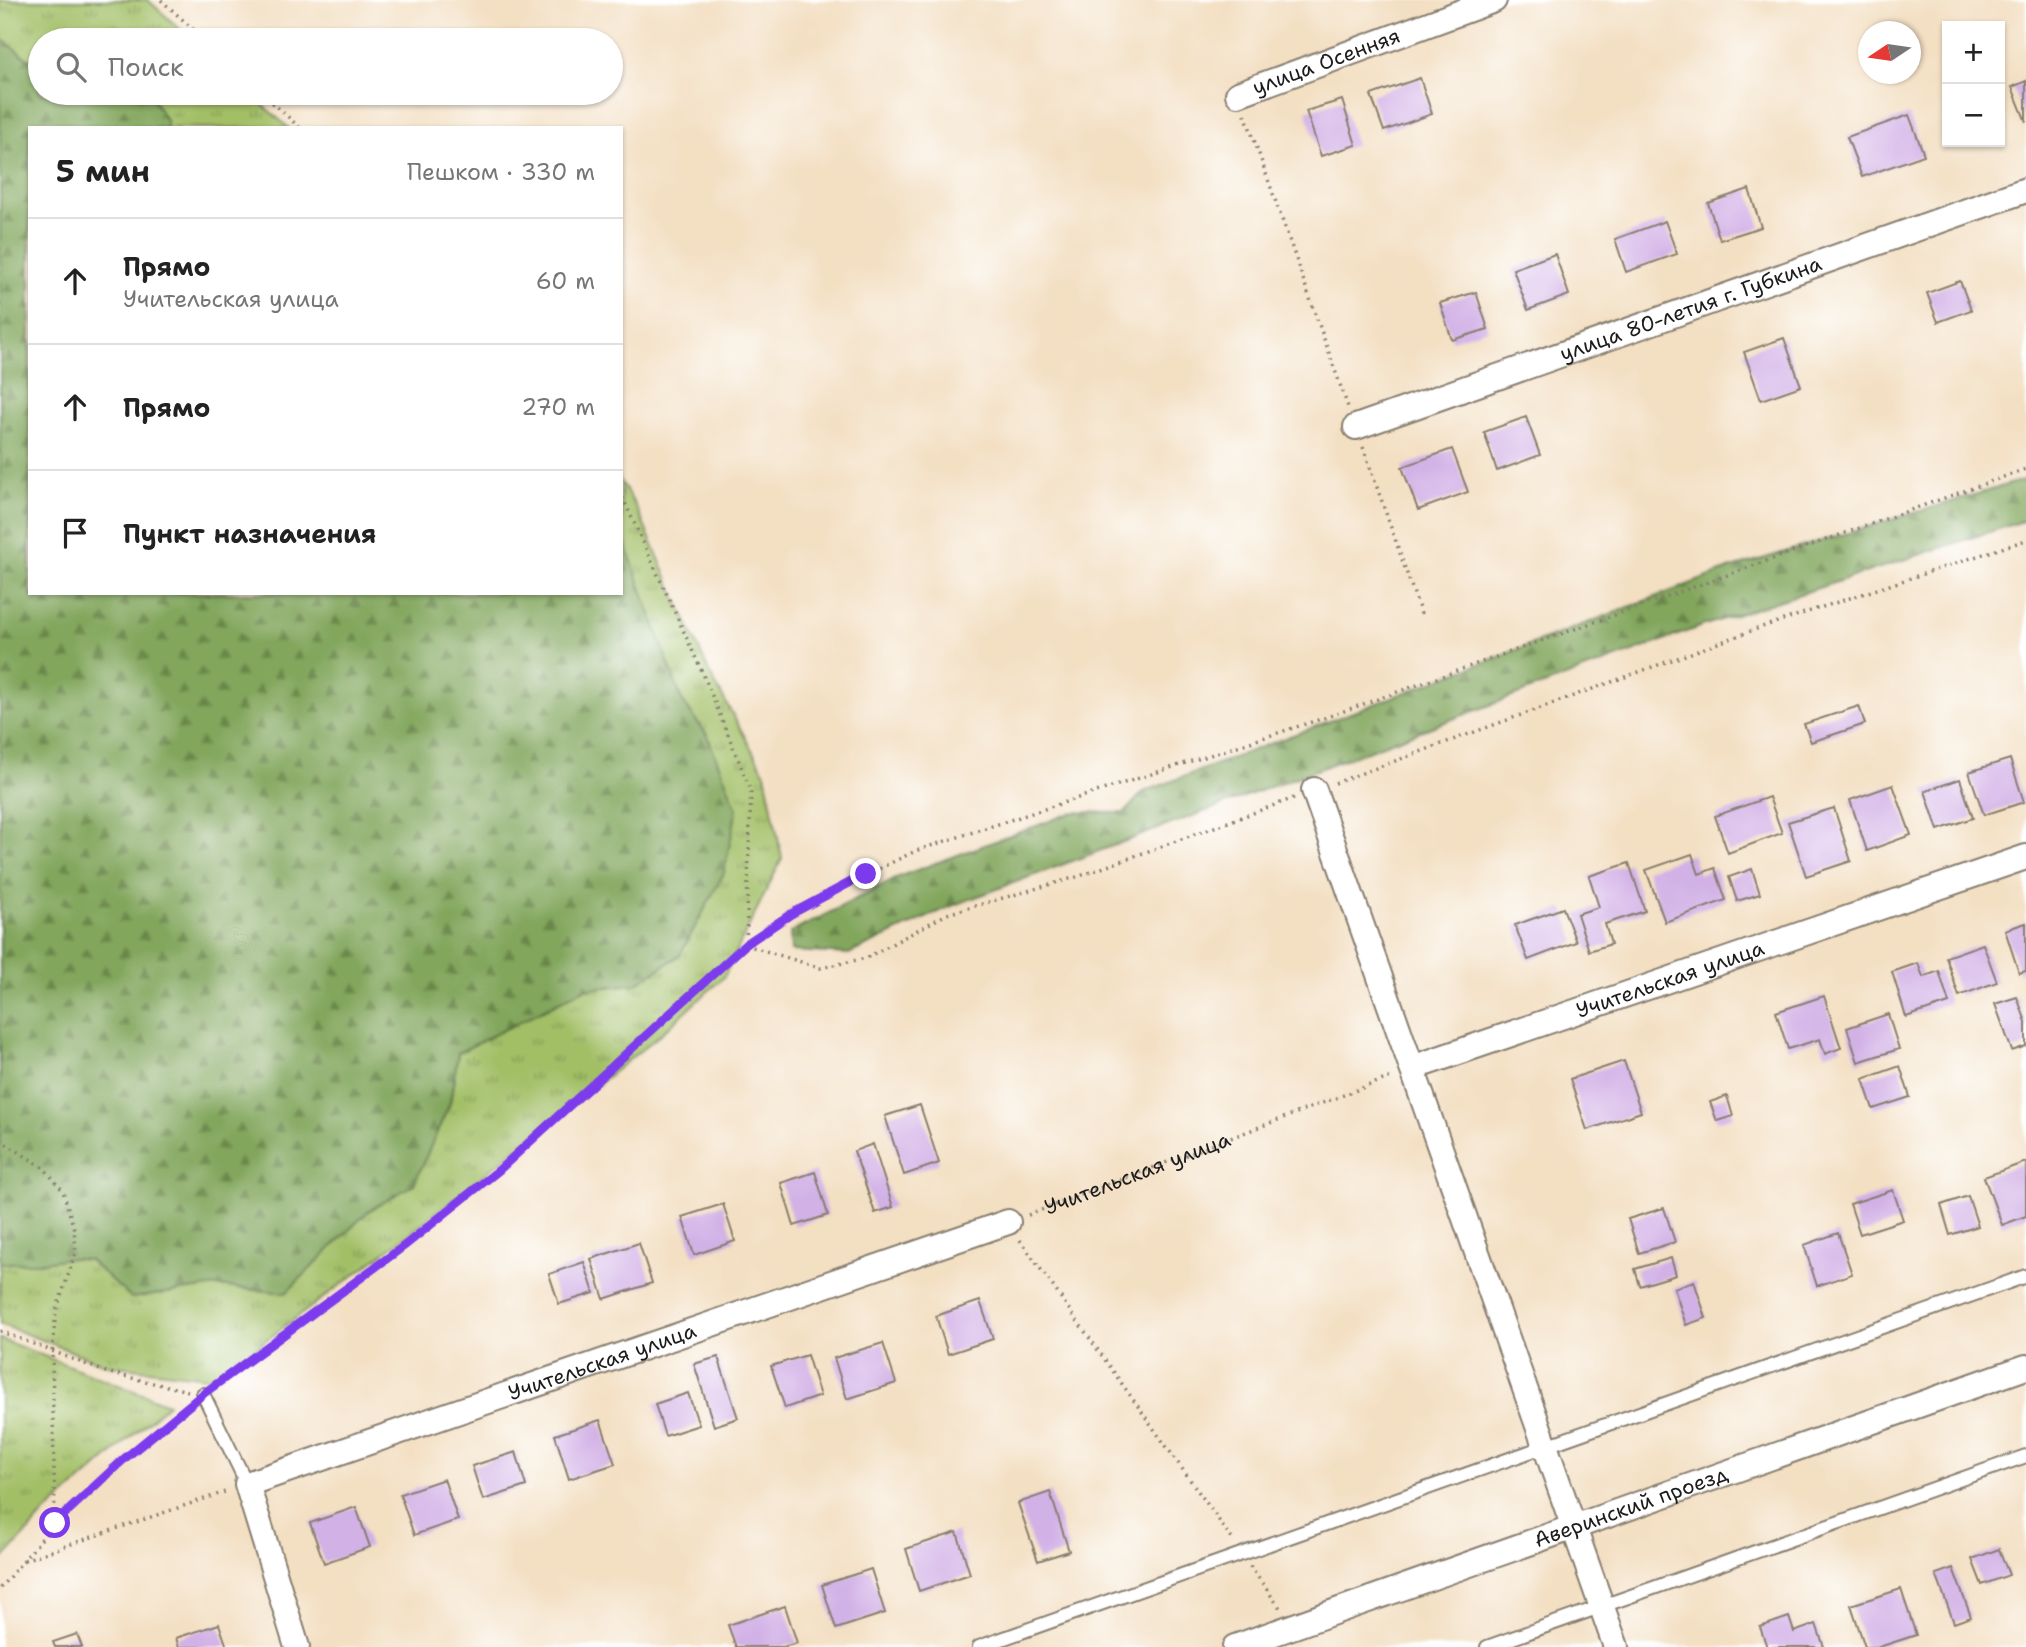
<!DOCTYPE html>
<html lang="ru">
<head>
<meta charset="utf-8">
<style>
	body { margin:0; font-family:"Shantell Sans",sans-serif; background:#f2f2f2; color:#222 }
	.controls { position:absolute; right:21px; top:21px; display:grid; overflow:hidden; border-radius:0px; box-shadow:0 2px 5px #0004 }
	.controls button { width:63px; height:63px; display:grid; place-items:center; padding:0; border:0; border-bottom:2px solid #e0e0e0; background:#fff; color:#222; font:35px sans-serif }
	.compass { position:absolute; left:1858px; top:21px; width:63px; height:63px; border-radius:50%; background:#fff; box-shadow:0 2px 5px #0004; rotate:257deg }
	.stop { position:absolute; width:21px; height:21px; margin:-16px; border:5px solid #7c3aed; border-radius:50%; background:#fff }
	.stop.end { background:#7c3aed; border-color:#fff; box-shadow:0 2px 7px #0008 }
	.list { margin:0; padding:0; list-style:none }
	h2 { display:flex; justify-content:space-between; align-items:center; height:91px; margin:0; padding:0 28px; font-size:30px }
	h2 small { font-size:23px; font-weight:400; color:#767676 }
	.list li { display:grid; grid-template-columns:46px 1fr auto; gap:21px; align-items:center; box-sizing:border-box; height:126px; padding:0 28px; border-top:2px solid #e0e0e0 }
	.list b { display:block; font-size:26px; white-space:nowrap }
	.list p { margin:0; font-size:23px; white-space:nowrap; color:#767676 }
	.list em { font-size:23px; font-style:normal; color:#767676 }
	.icon { flex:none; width:38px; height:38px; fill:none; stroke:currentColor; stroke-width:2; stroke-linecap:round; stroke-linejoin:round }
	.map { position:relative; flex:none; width:2026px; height:1647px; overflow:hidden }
	.search { position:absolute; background:#fff; box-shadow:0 2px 5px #0004; left:28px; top:28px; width:595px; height:77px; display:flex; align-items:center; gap:18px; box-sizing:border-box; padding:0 24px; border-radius:38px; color:#767676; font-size:26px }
	.panel { position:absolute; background:#fff; box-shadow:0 2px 5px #0004; left:28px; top:126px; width:595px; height:469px; border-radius:0px }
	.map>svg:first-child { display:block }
	.grass { fill:url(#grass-tufts); stroke:#5f6e41; stroke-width:2 }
	.forest { fill:url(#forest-firs); stroke:#4e613c; stroke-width:2 }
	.building { fill:#d2b1e6 }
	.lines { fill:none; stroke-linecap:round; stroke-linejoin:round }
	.lane-casing { stroke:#887e6f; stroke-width:16 }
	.street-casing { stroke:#887e6f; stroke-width:28 }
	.path { stroke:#887e6f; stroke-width:3.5; stroke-dasharray:2 5; stroke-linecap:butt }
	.lane { stroke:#fff; stroke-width:12 }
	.street { stroke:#fff; stroke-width:24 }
	.route { stroke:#7c3aed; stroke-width:9 }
	.labels { text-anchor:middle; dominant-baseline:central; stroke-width:7; stroke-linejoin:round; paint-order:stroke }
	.street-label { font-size:21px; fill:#1c1c1c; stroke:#fff }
</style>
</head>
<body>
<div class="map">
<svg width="2026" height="1647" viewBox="0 0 2026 1647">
	<defs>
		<pattern id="grass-tufts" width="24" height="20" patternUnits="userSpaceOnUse" patternTransform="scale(1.75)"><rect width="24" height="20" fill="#a2bf66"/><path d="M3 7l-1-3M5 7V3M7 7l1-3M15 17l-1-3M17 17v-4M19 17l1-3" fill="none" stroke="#839a53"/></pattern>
		<pattern id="forest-firs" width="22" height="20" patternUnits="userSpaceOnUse" patternTransform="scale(1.75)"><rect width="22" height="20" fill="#81a65b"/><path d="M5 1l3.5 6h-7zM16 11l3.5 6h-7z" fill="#69864a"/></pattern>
	</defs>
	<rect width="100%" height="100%" fill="#fff"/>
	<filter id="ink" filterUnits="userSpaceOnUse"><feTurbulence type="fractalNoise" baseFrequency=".0143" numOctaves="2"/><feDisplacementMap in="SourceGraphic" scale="14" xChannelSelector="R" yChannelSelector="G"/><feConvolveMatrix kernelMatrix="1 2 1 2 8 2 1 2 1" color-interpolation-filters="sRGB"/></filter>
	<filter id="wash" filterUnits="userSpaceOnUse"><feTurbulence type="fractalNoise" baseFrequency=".00686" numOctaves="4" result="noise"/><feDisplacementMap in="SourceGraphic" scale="28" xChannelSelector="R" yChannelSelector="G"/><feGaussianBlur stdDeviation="1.57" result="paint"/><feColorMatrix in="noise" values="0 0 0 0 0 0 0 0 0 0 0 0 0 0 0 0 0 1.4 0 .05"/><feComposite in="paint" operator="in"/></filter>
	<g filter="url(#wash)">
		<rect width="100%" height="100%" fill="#f3dfc2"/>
		<path class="grass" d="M0 0H148L192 40H40V68L0 38Z
			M149 93H249L289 128H167L166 120Z
			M621 482 636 507 710 674 765 773 782 858 724 977 655 1039 408 1235 215 1378 107 1365 0 1324V1263H38L67 1258 90 1260 132 1298 217 1286 286 1293 367 1212 414 1183 450 1103 458 1053 584 989 636 984 707 735 682 701 621 532Z
			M0 1339 168 1404 45 1513 0 1563Z"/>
		<path class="forest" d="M0 38 40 68V93H149L166 120 167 128H30V593H621V532L682 701 707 735 737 809 724 873 680 955 636 984 584 989 458 1053 450 1103 414 1184 367 1212 286 1293 217 1286 131 1298 89 1260 67 1258 38 1263H0Z
			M2026 479V520L1702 626 949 907 849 954 791 951 790 933 898 877 1074 812 1124 813 1143 792 1729 569Z"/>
		<g id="blocks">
			<path class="building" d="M1420 78 1432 114 1384 131 1371 95Z
				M2026 81V122L2012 87Z
				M1342 100 1356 145 1321 156 1306 111Z
				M1909 115 1924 155 1862 177 1847 137Z
				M1749 189 1761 227 1720 240 1708 203Z
				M1665 221 1677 254 1626 272 1615 239Z
				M1555 254 1569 295 1528 310 1513 269Z
				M1960 281 1971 310 1938 322 1927 293Z
				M1476 292 1488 329 1452 340 1440 303Z
				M1784 338 1801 386 1761 400 1744 352Z
				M1526 417 1540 455 1497 471 1484 432Z
				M1452 449 1468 492 1418 510 1402 467Z
				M1859 706 1865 724 1811 742 1804 724Z
				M2010 759 2024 802 1984 815 1969 772Z
				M1960 779 1973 818 1938 830 1925 791Z
				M1893 785 1911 835 1867 851 1850 800Z
				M1769 797 1782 833 1728 853 1715 816Z
				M1834 808 1851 861 1806 876 1788 822Z
				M1692 854 1699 874 1715 868 1726 900 1665 922 1646 870Z
				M1629 863 1645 911 1605 924 1611 944 1589 951 1577 914 1599 907 1589 876Z
				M1752 869 1760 894 1737 901 1729 877Z
				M1563 908 1576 942 1528 960 1515 925Z
				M2026 923V971L2019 973 2005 930Z
				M1983 944 1997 982 1959 996 1946 957Z
				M1918 963 1923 977 1939 971 1949 1003 1906 1017 1892 972Z
				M1824 996 1841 1048 1825 1054 1820 1039 1788 1049 1776 1012Z
				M2017 997 2026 1022V1046L2012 1051 1995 1004Z
				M1888 1014 1899 1049 1858 1062 1847 1028Z
				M1624 1061 1641 1112 1587 1130 1570 1079Z
				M1900 1066 1910 1097 1873 1109 1863 1079Z
				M1727 1096 1733 1116 1717 1121 1710 1102Z
				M920 1105 939 1163 904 1175 885 1116Z
				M873 1144 893 1207 875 1213 854 1151Z
				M2026 1162V1216L2002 1225 1984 1177Z
				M815 1172 828 1215 794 1226 781 1183Z
				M1893 1190 1903 1220 1860 1234 1850 1204Z
				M1968 1196 1978 1226 1950 1235 1941 1205Z
				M723 1204 735 1241 694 1255 682 1217Z
				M1664 1208 1675 1242 1639 1253 1628 1219Z
				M1838 1233 1852 1274 1817 1286 1804 1245Z
				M639 1243 652 1283 604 1299 591 1259Z
				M1671 1258 1676 1275 1640 1286 1635 1269Z
				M584 1262 594 1293 559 1304 549 1274Z
				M1694 1281 1706 1318 1686 1325 1674 1288Z
				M980 1301 993 1339 948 1354 936 1316Z
				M883 1343 896 1383 847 1399 834 1358Z
				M807 1355 820 1396 785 1408 771 1366Z
				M718 1357 738 1418 714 1426 694 1364Z
				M688 1393 699 1425 665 1436 655 1404Z
				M600 1420 615 1464 569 1479 555 1435Z
				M516 1452 526 1486 483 1500 472 1466Z
				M444 1479 458 1520 414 1535 400 1494Z
				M1050 1492 1069 1551 1038 1561 1018 1503Z
				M356 1507 370 1547 324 1563 310 1523Z
				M957 1532 970 1574 919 1591 906 1549Z
				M1999 1549 2009 1575 1982 1585 1972 1559Z
				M1953 1568 1971 1617 1954 1623 1936 1574Z
				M871 1569 885 1613 836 1629 822 1585Z
				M1901 1589 1916 1635 1879 1647H1865L1851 1605Z
				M785 1606 797 1643 783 1647H736L728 1625Z
				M1789 1617 1794 1632 1816 1624 1824 1647H1767L1760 1627Z
				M219 1624 227 1647H179L176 1638Z
				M77 1634 82 1647H55L53 1642Z"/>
		</g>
	</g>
	<g filter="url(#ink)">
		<use href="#blocks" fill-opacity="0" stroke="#887e6f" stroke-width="2"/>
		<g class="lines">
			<g class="lane-casing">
				<path id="lane" d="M203 1394 247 1484
					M979 1647 2026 1276
					M1487 1647 2026 1456"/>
			</g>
			<g class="street-casing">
				<g id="street">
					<path id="s2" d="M1238 94 1494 0"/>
					<path id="s3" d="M1356 427 2026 190"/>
					<path d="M1314 790 1616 1647"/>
					<path id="s4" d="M1412 1068 2026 857"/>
					<path id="s5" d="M297 1647 247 1484 1008 1222"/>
					<path id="s6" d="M1235 1647 2026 1367"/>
				</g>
			</g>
			<g class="path">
				<path d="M161 0 205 40"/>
				<path d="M262 93 300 128"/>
				<path d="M1245 114 1348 407"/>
				<path d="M1363 447 1422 617"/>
				<path d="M1335 783 1762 627 2026 540"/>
				<path d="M746 945C801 908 858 878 918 850L1327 717 2026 469"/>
				<path d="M746 945 821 968 866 958 947 914 1080 876 1294 798"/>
				<path d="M0 1140 44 1168 63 1191 74 1229 76 1252 56 1311 52 1351 55 1523"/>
				<path id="s1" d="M1028 1215 1391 1077"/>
				<path d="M1020 1240 1232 1539"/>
				<path d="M0 1331 106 1372 188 1391"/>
				<path d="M216 1384 404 1246 499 1170 746 945 751 791 704 676 621 494"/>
				<path d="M24 1560 225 1492"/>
				<path d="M1250 1566 1280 1608"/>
				<path d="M0 1588 55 1523 125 1459 190 1404"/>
			</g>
			<use href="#lane" class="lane"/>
			<use href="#street" class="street"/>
		</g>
	</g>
	<g class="lines" filter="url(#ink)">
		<path class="route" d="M55 1523 124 1459 203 1394 404 1246 499 1170 746 944 791 914 866 874"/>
	</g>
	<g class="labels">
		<g class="street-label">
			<text stroke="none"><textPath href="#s2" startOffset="94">улица Осенняя</textPath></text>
			<text stroke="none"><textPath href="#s3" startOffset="355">улица 80-летия г. Губкина</textPath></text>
			<text stroke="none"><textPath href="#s4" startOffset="273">Учительская улица</textPath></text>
			<text stroke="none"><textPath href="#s1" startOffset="117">Учительская улица</textPath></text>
			<text stroke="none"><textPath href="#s5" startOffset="546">Учительская улица</textPath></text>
			<text stroke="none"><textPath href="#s6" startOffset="420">Аверинский проезд</textPath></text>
		</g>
	</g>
</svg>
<div class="controls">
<button>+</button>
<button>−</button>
</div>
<svg class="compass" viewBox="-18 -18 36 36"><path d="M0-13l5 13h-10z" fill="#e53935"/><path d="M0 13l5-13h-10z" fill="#767676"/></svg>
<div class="stop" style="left:55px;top:1523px"></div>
<div class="stop end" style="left:866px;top:874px"></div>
<div class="search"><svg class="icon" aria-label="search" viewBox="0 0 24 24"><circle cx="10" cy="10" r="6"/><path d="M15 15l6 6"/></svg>Поиск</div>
<section class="panel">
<h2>5 мин<small>Пешком · 330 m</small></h2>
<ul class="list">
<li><svg class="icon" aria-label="ahead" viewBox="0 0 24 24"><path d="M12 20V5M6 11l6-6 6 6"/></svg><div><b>Прямо</b><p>Учительская улица</p></div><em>60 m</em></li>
<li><svg class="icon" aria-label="ahead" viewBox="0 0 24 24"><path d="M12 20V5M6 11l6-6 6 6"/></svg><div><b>Прямо</b></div><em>270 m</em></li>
<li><svg class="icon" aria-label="arrive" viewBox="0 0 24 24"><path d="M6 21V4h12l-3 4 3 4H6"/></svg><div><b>Пункт назначения</b></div></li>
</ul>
</section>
</div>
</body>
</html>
